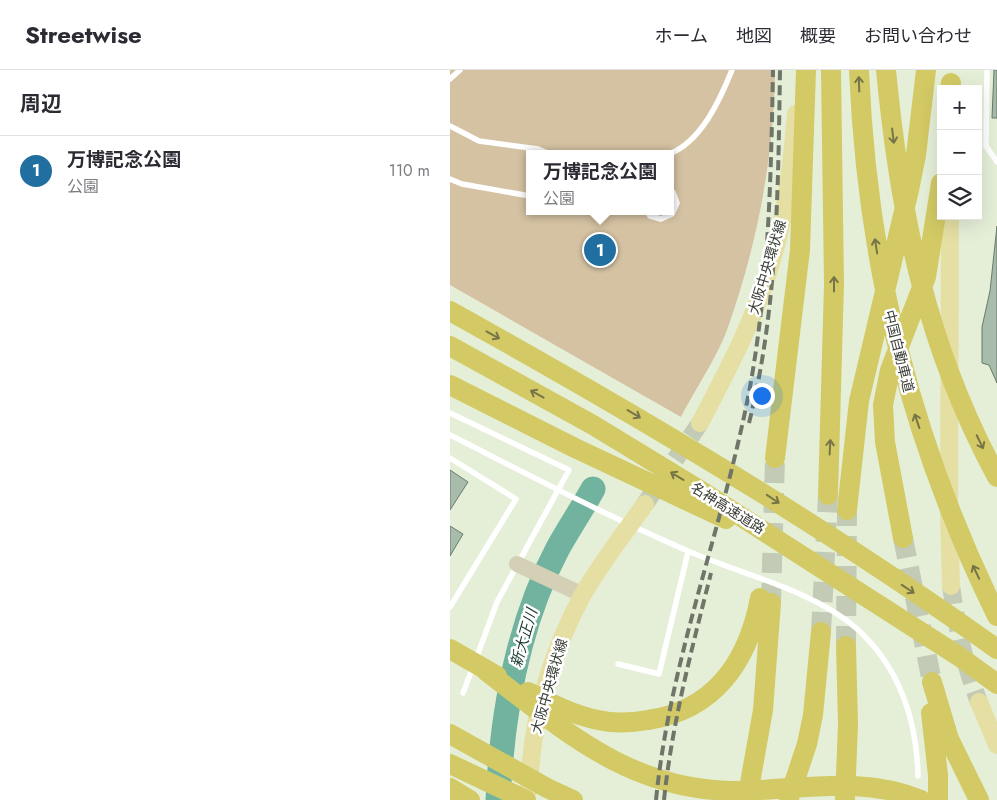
<!DOCTYPE html>
<html lang="ja">
<head>
<meta charset="utf-8">
<style>
	body { margin:0; font-family:Jost,"Noto Sans JP",sans-serif; background:#f2f2f3; color:#2b2b33 }
	.controls { position:absolute; right:15px; top:15px; display:grid; overflow:hidden; border-radius:0px; box-shadow:0 5px 20px #0002 }
	.controls button { width:45px; height:45px; display:grid; place-items:center; padding:0; border:0; border-bottom:1px solid #e1e1e2; background:#fff; color:#2b2b33; font:25px sans-serif }
	.you { position:absolute; left:311px; top:325px; width:18px; height:18px; margin:-12px; border:4px solid #fff; border-radius:50%; background:#1a73e8; box-shadow:0 0 0 8px #1a73e833 }
	.badge { display:grid; place-items:center; width:32px; height:32px; border-radius:50%; background:#216ea0; color:#fff; font-size:16px; font-weight:700 }
	.pin { position:absolute; translate:-50% -50%; border:2px solid #fff; box-shadow:0 1px 5px #0006 }
	.popup { position:absolute; left:76px; top:80px; width:148px; height:65px; box-sizing:border-box; display:grid; place-content:center; border-radius:0px; background:#fff; filter:drop-shadow(0 1px 4px #0005); font-size:16px; white-space:nowrap; color:#7c7c81 }
	.popup b { font-size:19px; color:#2b2b33 }
	.popup::after { content:''; position:absolute; left:50%; top:100%; margin-left:-10px; border:10px solid transparent; border-top-color:#fff }
	.list { margin:0; padding:0; list-style:none }
	h2 { display:flex; justify-content:space-between; align-items:center; height:65px; margin:0; padding:0 20px; font-size:21px }
	h2 small { font-size:16px; font-weight:400; color:#7c7c81 }
	.list li { display:grid; grid-template-columns:32px 1fr auto; gap:15px; align-items:center; box-sizing:border-box; height:70px; padding:0 20px; border-top:1px solid #e1e1e2 }
	.list b { display:block; font-size:19px; white-space:nowrap }
	.list p { margin:0; font-size:16px; white-space:nowrap; color:#7c7c81 }
	.list em { font-size:16px; font-style:normal; color:#7c7c81 }
	.icon { flex:none; width:28px; height:28px; fill:none; stroke:currentColor; stroke-width:2; stroke-linecap:round; stroke-linejoin:round }
	.map { position:relative; flex:none; width:547px; height:730px; overflow:hidden }
	header { display:flex; align-items:center; gap:30px; box-sizing:border-box; height:70px; padding:0 25px; background:#fff; border-bottom:1px solid #e1e1e2 }
	header strong { font-size:24px }
	nav { display:flex; gap:28px; margin-inline-start:auto; font-size:18px }
	main { display:flex }
	aside { flex:1; background:#fff }
	.map>svg:first-child { display:block }
	.green { fill:#d5c2a3; fill-rule:evenodd }
	.lines { fill:none; stroke-linecap:round; stroke-linejoin:round }
	.river { stroke:#71b39f; stroke-width:25 }
	.building { fill:#a8bcab; stroke:#687b6b }
	.primary-tunnel { stroke:#c3cbb7; stroke-width:18; stroke-dasharray:18 9; stroke-linecap:butt }
	.highway-tunnel { stroke:#c3cbb7; stroke-width:20; stroke-dasharray:20 10; stroke-linecap:butt }
	.lane { stroke:#fff; stroke-width:5.5 }
	.secondary { stroke:#d3d0b6; stroke-width:16 }
	.primary { stroke:#e5dfa3; stroke-width:18 }
	.highway { stroke:#d3ca65; stroke-width:20 }
	.rail { stroke:#6f7568; stroke-width:4; stroke-dasharray:10 5; stroke-linecap:butt }
	.oneway { stroke:#777548 }
	.labels { text-anchor:middle; dominant-baseline:central; stroke-width:5; stroke-linejoin:round; paint-order:stroke }
	.street-label { font-size:14px; fill:#393d34; stroke:#fff }
	.water-label { font-size:15px; font-style:italic; fill:#18382f; stroke:#fff }
</style>
</head>
<body>
<header>
<strong>Streetwise</strong>
<nav><a>ホーム</a><a>地図</a><a>概要</a><a>お問い合わせ</a></nav>
</header>
<main>
<aside>
<h2>周辺<small></small></h2>
<ul class="list">
<li><span class="badge">1</span><div><b>万博記念公園</b><p>公園</p></div><em>110 m</em></li>
</ul>
</aside>
<div class="map">
<svg width="547" height="730" viewBox="0 0 547 730">
	<rect width="100%" height="100%" fill="#e5efd8"/>
	<path class="green" d="M0 0H325C324 88 307 176 277 260 267 287 245 320 231 347L0 215ZM80 84H220V141H80Z"/>
	<g class="lines">
		<path class="river" d="M48 730C52 644 67 555 108 478 119 458 132 439 143 419"/>
	</g>
	<path class="building" d="M544 0H547V48H542Z
		M547 156V313L539 295 532 293V257L540 221Z
		M0 400 18 412 0 440Z
		M0 456 13 464 0 486Z"/>
	<g class="lines">
		<path class="primary-tunnel" d="M195 434 250 353
			M501 516C507 557 514 594 529 632"/>
		<path class="highway-tunnel" d="M453 468 482 612
			M321 533 325 388
			M371 562 378 425
			M396 576 397 440"/>
		<path class="lane" d="M537 0 536 76 547 92
			M0 9 10 0
			M0 56 29 71 88 79 100 84
			M219 84C251 72 270 30 282 0
			M0 109 12 114 80 126
			M197 141 200 146 211 149 222 144 227 133 223 122 220 120
			M0 343 119 400 47 532 26 589
			M0 365C79 405 157 446 238 481 290 504 363 520 406 558 449 596 467 650 468 706
			M0 388 66 429 0 537
			M168 594 209 604 238 482
			M13 623 23 597"/>
		<path class="secondary" d="M67 494 133 525"/>
		<path class="primary" d="M500 146 499 447 501 516
			M250 353C279 298 308 243 324 183 337 138 342 90 346 44
			M529 632 547 675
			M79 720C81 652 100 586 132 526 150 494 174 464 195 434"/>
		<path class="highway" d="M409 0C417 195 461 371 547 546
			M436 0C450 146 476 276 547 407
			M500 19 501 13
			M0 241C187 345 372 454 547 579
			M0 276 143 355 248 419 510 587 547 614
			M0 315 125 378 276 449
			M325 388 350 180 356 0
			M378 425 384 214 381 0
			M397 440 409 331 459 120 466 85 476 0
			M453 468 435 372 433 335 440 300 476 207 491 113
			M0 579 47 606
			M36 601C115 661 180 721 287 721 349 720 411 705 471 730
			M482 612 499 669 529 730
			M78 622C100 633 123 645 148 650 165 654 181 653 198 650 265 640 298 591 310 528
			M481 643 488 705V730
			M0 664 97 718 123 730
			M0 694 76 730
			M0 718 20 730
			M339 728 357 674 363 645 371 562
			M297 730 313 640 321 533
			M395 730 398 654 396 576"/>
		<path class="rail" d="M299 353C328 237 328 119 330 0
			M206 730C220 588 274 456 300 317 319 212 321 106 323 0
			M214 730C222 653 242 578 261 503"/>
	</g>
	<defs><path id="oneway-shaft" d="M-6 0H5M1.5-3L5.5 0L1.5 3" fill="none" stroke-width="1.6" stroke-linecap="round" stroke-linejoin="round" transform="scale(1.25)"/></defs>
	<g class="oneway">
		<use href="#oneway-shaft" transform="translate(409 14) rotate(-92)"/>
		<use href="#oneway-shaft" transform="translate(443 66) rotate(83)"/>
		<use href="#oneway-shaft" transform="translate(426 176) rotate(-99)"/>
		<use href="#oneway-shaft" transform="translate(384 214) rotate(-90)"/>
		<use href="#oneway-shaft" transform="translate(43 265) rotate(29)"/>
		<use href="#oneway-shaft" transform="translate(87 324) rotate(-151)"/>
		<use href="#oneway-shaft" transform="translate(184 344) rotate(31)"/>
		<use href="#oneway-shaft" transform="translate(467 351) rotate(-109)"/>
		<use href="#oneway-shaft" transform="translate(530 372) rotate(64)"/>
		<use href="#oneway-shaft" transform="translate(380 377) rotate(-87)"/>
		<use href="#oneway-shaft" transform="translate(227 406) rotate(-149)"/>
		<use href="#oneway-shaft" transform="translate(323 429) rotate(34)"/>
		<use href="#oneway-shaft" transform="translate(526 502) rotate(-115)"/>
		<use href="#oneway-shaft" transform="translate(458 519) rotate(34)"/>
	</g>
	<g class="labels">
		<g class="street-label">
			<text transform="translate(317 197) rotate(-73)">大阪中央環状線</text>
			<text transform="translate(449 281) rotate(76)">中国自動車道</text>
			<text transform="translate(278 438) rotate(32)">名神高速道路</text>
			<text transform="translate(99 616) rotate(-74)">大阪中央環状線</text>
		</g>
		<g class="water-label">
			<text transform="translate(74 568) rotate(-74)">新大正川</text>
		</g>
	</g>
</svg>
<div class="controls">
<button>+</button>
<button>−</button>
<button><svg class="icon" aria-label="layers" viewBox="0 0 24 24"><path d="M12 4l9 5-9 5-9-5zM3 14l9 5 9-5"/></svg></button>
</div>
<div class="you"></div>
<div class="pin badge" style="left:150px;top:180px">1</div>
<div class="popup"><b>万博記念公園</b>公園</div>
</div>
</main>
</body>
</html>
